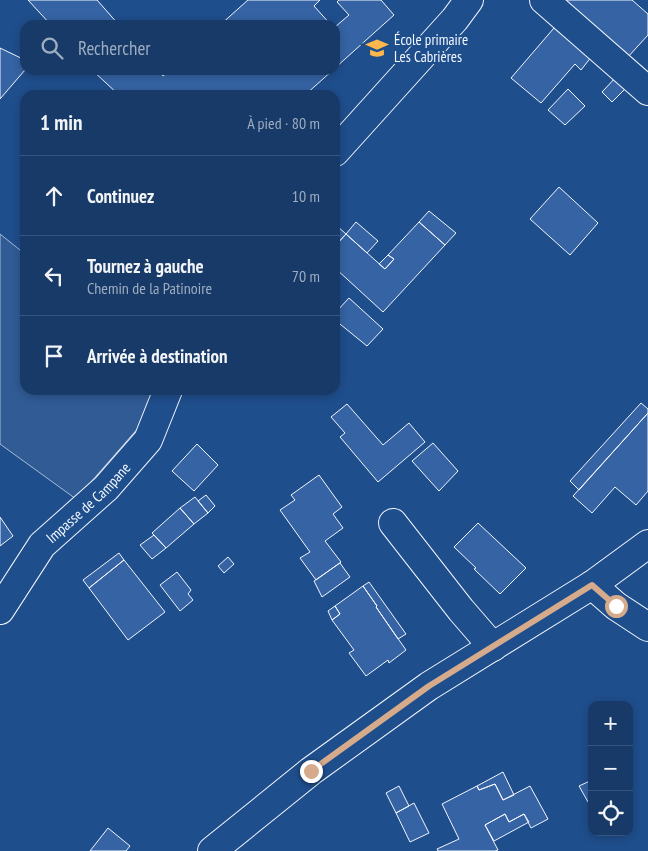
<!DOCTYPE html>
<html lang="fr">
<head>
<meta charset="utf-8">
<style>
	body { margin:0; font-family:"PT Sans Narrow",sans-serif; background:#20416f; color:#f1f3f6 }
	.controls { position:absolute; right:15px; bottom:15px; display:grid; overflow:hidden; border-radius:10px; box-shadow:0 2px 8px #0003 }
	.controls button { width:45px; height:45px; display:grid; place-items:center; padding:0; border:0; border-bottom:1px solid #36547d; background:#173a69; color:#f1f3f6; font:25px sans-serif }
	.stop { position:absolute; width:15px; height:15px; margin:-11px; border:4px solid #d6ab8b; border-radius:50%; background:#fff }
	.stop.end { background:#d6ab8b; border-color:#fff; box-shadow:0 1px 5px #0008 }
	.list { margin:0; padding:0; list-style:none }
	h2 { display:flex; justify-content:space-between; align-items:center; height:65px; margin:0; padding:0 20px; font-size:21px }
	h2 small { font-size:16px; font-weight:400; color:#9eadc0 }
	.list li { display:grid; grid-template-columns:32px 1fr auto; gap:15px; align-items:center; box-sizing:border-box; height:80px; padding:0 20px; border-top:1px solid #36547d }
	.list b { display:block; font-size:19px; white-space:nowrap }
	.list p { margin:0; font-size:16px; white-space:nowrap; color:#9eadc0 }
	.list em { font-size:16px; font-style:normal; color:#9eadc0 }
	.icon { flex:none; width:28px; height:28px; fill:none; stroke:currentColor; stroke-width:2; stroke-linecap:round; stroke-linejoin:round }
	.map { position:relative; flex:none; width:648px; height:851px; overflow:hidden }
	.search { position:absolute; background:#173a69; box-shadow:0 2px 8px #0003; left:20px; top:20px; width:320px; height:55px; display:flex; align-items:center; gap:12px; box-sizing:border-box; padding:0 18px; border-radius:15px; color:#9eadc0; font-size:19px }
	.panel { position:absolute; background:#173a69; box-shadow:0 2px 8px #0003; left:20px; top:90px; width:320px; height:305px; border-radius:15px }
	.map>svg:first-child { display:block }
	.parking { fill:#305b95; stroke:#a8bbd7 }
	.building { fill:#3563a3; stroke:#f2f6ff }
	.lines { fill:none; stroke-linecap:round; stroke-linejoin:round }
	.minor-casing { stroke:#f2f6ff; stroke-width:30 }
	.minor { stroke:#1f4e8c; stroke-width:28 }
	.route { stroke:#d6ab8b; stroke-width:6 }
	.labels { text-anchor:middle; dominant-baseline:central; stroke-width:4; stroke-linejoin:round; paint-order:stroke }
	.poi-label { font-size:15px; fill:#f2f6ff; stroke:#1f4e8c; text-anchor:start }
	.street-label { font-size:15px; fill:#f2f6ff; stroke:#1f4e8c }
</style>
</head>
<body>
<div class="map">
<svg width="648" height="851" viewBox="0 0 648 851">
	<rect width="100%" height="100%" fill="#1f4e8c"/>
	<path class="parking" d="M0 234 25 254V390H155L139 427 76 499 0 444Z"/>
	<path class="building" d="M28 0H97L119 25H51Z
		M248 0H320L314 6 331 25H220Z
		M339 0H381L394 15 335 68V27L349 15 337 2Z
		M561 0H632L648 14V35L627 58Z
		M554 28 580 49 592 56 581 70 575 64 541 103 511 78Z
		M0 48 25 60V70L0 99Z
		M92 70H158L163 76 170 70H333L305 95H119Z
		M617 76 628 86 612 102 602 92Z
		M568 89 585 106 565 125 548 110Z
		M559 187 598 223 570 255 530 219Z
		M429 211 456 233 445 245 419 222Z
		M356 222 378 241 367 253 346 234Z
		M419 222 445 245 383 312 335 268V246L346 234 385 269 394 259 388 255Z
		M335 224 346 234 335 246Z
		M388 255 394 259 385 269 379 264Z
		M349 298 383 329 367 346 335 320V313Z
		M641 403 648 409V413L579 490 570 481Z
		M347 404 383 445 409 423 425 442 378 482 340 437 345 433 331 417Z
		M648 413V491L636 505 615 487 592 513 573 496Z
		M433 443 458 471 439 491 412 461Z
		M197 444 218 465 194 491 172 471Z
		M319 475 342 507 333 514 343 528 325 541 341 562 316 580 300 558 310 552 280 510 295 500 291 495Z
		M206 495 215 506 208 513 198 501Z
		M195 497 208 513 194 524 180 508Z
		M180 508 194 524 166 548 152 533Z
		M0 517 13 536 0 546Z
		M478 523 526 568 500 594 474 569 476 568 454 547Z
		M154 535 166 548 152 559 140 545Z
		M119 553 124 560 89 588 83 580Z
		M228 557 234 564 224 573 218 566Z
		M124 560 165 612 128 640 89 588Z
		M340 563 350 577 322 597 314 581Z
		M177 572 191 590 188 594 193 600 180 611 160 585Z
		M369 582 406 634 398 639 376 607 377 606 363 586Z
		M363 586 377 606 376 607 406 650 389 663 388 660 366 676 349 653 354 650 332 620 340 614 335 606Z
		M335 606 340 614 332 620 328 611Z
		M503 772 514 795 503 800 495 784 479 790 477 786Z
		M592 780V788H590L592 792V801L588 802 579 786Z
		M495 784 503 800 530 786 548 819 531 828 524 814 509 822 505 814 485 825 498 850 495 851H438L437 849 459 839 442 804 477 786 479 790Z
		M399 786 409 806 396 813 386 793Z
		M414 803 429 833 410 842 396 813Z
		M505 814 509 822 524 814 529 822 494 841 485 825Z
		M108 828 130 846 126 851H90Z"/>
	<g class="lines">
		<g class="minor-casing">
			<g id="minor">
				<path d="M544 0 648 91"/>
				<path d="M335 152 455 19 469 0"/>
				<path d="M393 523 461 610 493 647"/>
				<path d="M592 585 616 606 648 627"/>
				<path id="s1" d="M0 610 42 545 106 488 148 440 168 390"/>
				<path d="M212 851 311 771 429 686 592 585 648 544"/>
			</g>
		</g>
		<use href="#minor" class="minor"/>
	</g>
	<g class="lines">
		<path class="route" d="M311 771 429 686 592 585 616 606"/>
	</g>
	<defs>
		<g id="school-bare" transform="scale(1.725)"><path d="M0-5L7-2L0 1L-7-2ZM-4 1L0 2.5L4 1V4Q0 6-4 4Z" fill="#ffb74d" stroke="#1f4e8c" stroke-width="2.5" paint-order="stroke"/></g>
	</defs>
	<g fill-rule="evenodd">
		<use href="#school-bare" x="377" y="48"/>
	</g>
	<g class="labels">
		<g class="poi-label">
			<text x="394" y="39">École primaire<tspan x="394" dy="17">Les Cabrières</tspan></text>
		</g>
		<g class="street-label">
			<text stroke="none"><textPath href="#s1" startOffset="140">Impasse de Campane</textPath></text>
		</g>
	</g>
</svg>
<div class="controls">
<button>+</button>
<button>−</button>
<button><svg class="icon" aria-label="locate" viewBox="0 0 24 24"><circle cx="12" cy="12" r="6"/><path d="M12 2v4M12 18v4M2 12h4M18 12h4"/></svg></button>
</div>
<div class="stop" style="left:616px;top:606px"></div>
<div class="stop end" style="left:311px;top:771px"></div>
<div class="search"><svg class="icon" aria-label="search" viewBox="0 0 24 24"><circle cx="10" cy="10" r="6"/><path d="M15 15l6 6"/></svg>Rechercher</div>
<section class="panel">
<h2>1 min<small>À pied · 80 m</small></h2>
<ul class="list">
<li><svg class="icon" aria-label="ahead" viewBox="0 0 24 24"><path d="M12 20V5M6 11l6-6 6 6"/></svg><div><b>Continuez</b></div><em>10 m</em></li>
<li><svg class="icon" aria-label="left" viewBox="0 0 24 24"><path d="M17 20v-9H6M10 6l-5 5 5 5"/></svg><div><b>Tournez à gauche</b><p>Chemin de la Patinoire</p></div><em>70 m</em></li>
<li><svg class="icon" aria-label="arrive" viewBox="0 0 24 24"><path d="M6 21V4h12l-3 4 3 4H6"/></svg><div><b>Arrivée à destination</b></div></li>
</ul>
</section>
</div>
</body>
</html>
